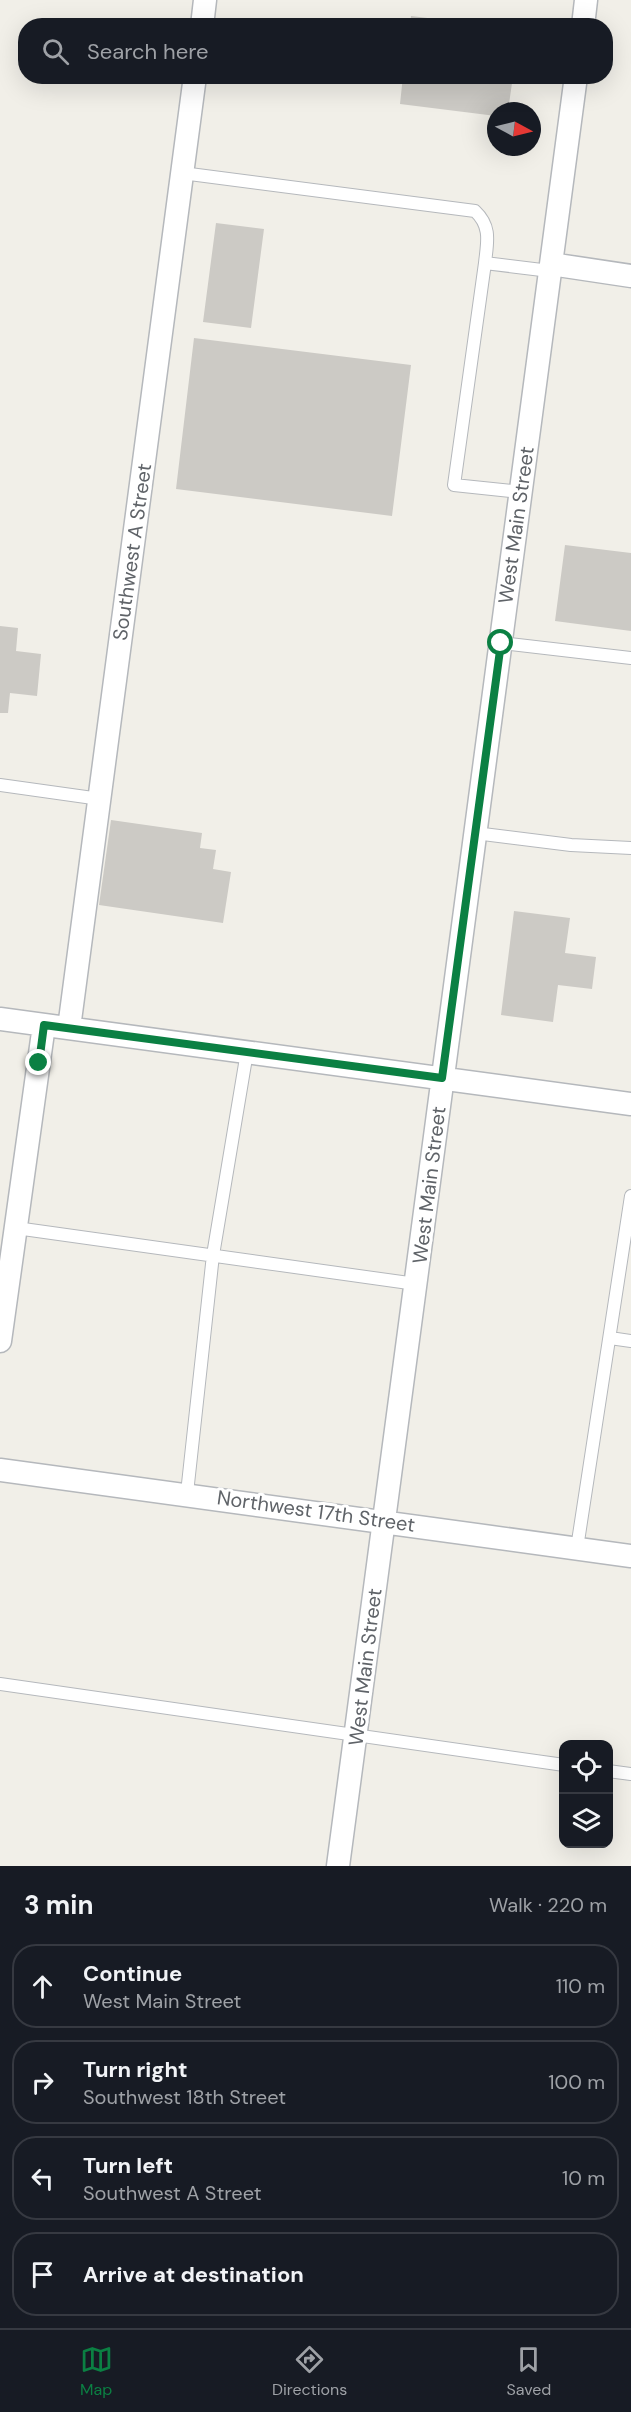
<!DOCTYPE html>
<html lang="en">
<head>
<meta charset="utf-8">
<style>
	body { margin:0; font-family:"DM Sans",sans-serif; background:#20242c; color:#f1f3f6 }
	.controls { position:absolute; right:18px; bottom:18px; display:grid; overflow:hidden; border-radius:12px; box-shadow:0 6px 24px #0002 }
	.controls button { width:54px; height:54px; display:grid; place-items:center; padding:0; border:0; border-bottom:2px solid #363941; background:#171b24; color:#f1f3f6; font:30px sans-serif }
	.compass { position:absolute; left:487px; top:102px; width:54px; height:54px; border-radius:50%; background:#171b24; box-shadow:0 6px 24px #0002; rotate:97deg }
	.stop { position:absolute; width:18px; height:18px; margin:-14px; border:4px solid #0b8043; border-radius:50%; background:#fff }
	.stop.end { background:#0b8043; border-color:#fff; box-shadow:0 2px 6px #0008 }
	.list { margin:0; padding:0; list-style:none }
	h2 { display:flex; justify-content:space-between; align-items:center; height:78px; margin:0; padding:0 24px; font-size:26px }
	h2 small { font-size:20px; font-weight:400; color:#9ea1a6 }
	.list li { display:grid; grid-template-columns:39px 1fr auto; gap:18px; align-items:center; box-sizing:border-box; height:84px; margin:0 12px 12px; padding:0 12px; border:2px solid #363941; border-radius:24px }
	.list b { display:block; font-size:22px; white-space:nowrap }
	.list p { margin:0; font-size:20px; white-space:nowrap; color:#9ea1a6 }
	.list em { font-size:20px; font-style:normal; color:#9ea1a6 }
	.icon { flex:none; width:33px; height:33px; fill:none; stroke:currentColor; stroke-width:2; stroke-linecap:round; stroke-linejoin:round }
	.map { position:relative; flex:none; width:631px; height:1866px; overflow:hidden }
	.search { position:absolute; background:#171b24; box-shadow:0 6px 24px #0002; left:18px; right:18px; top:18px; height:66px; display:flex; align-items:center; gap:15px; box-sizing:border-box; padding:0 21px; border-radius:24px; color:#9ea1a6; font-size:22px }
	.sheet { height:462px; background:#171b24 }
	nav { display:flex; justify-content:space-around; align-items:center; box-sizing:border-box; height:84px; border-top:2px solid #363941; background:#171b24; font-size:16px; color:#9ea1a6 }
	nav a { display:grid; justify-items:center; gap:3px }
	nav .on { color:#0b8043 }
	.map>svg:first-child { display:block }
	.building { fill:#cccac5 }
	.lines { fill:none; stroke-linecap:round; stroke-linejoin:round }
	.service-casing { stroke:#b5b8bc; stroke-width:14 }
	.minor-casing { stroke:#b5b8bc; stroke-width:25 }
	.service { stroke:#fff; stroke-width:12 }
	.minor { stroke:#fff; stroke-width:22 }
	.route { stroke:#0b8043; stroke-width:8 }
	.labels { text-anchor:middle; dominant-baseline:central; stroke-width:6; stroke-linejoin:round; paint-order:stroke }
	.street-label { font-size:20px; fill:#5f6368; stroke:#fff }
</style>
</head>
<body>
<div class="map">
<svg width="631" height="1866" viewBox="0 0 631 1866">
	<rect width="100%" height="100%" fill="#f1efe8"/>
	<path class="building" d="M411 16 477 24V26H410Z
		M403 76H513L508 111H496V116L400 104Z
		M216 223 264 229 251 328 203 322Z
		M194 338 411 365 392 516 176 489Z
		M565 545 631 553V631L555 621Z
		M0 626 18 628 16 651 41 654 37 696 10 693 8 713H0Z
		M111 820 202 833 200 848 216 850 213 869 231 872 223 923 99 905Z
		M514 911 570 918 565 953 596 957 592 989 558 985 553 1022 501 1015Z"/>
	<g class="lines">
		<g class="service-casing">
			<path id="service" d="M182 173 475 211C492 227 487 243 485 263
				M521 492 454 485 485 263 550 271
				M501 643 631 658
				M0 785 100 799
				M475 833 571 845 631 848
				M16 1228 416 1284
				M610 1338 631 1341
				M187 1493 213 1255 247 1052
				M577 1548 631 1196
				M0 1684 564 1765
				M608 1771 631 1774"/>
		</g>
		<g class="minor-casing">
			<path id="minor" d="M202 26 205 0
				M583 26 586 0
				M551 264 631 276
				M0 1019 631 1104
				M69 1028 195 76
				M0 1341 44 1025
				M0 1470 631 1556
				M338 1866 576 76"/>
		</g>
		<use href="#service" class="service"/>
		<use href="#minor" class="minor"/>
	</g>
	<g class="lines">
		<path class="route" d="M39 1063 44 1025 442 1078 501 643"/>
	</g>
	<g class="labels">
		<g class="street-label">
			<text transform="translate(516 525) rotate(-82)">West Main Street</text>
			<text transform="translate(132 552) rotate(-82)">Southwest A Street</text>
			<text transform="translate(429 1185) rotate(-83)">West Main Street</text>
			<text transform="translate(316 1511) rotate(8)">Northwest 17th Street</text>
			<text transform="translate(365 1667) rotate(-83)">West Main Street</text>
		</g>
	</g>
</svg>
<div class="controls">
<button><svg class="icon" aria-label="locate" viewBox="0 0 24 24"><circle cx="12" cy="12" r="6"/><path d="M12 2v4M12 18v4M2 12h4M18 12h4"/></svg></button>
<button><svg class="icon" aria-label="layers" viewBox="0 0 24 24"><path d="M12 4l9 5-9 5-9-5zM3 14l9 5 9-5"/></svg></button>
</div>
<svg class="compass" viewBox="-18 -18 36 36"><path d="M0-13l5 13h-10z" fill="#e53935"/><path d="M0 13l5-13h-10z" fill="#9ea1a6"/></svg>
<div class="stop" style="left:501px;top:643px"></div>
<div class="stop end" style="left:39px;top:1063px"></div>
<div class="search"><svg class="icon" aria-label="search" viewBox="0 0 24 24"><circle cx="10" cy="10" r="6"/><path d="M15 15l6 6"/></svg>Search here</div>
</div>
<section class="sheet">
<h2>3 min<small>Walk · 220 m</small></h2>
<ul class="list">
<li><svg class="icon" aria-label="ahead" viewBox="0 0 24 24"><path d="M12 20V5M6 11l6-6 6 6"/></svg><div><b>Continue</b><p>West Main Street</p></div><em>110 m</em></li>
<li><svg class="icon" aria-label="right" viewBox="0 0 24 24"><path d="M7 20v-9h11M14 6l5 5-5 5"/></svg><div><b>Turn right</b><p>Southwest 18th Street</p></div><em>100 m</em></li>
<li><svg class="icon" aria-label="left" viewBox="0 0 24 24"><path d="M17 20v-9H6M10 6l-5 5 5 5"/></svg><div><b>Turn left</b><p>Southwest A Street</p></div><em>10 m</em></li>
<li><svg class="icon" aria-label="arrive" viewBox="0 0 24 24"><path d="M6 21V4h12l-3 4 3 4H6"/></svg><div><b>Arrive at destination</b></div></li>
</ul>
</section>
<nav>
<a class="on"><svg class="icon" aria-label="map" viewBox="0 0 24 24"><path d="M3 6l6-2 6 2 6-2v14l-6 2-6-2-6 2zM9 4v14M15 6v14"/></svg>Map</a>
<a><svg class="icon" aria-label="directions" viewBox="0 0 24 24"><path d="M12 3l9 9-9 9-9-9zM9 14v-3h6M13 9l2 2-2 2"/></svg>Directions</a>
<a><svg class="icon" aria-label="saved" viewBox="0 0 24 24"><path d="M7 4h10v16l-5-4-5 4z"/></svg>Saved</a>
</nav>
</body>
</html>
